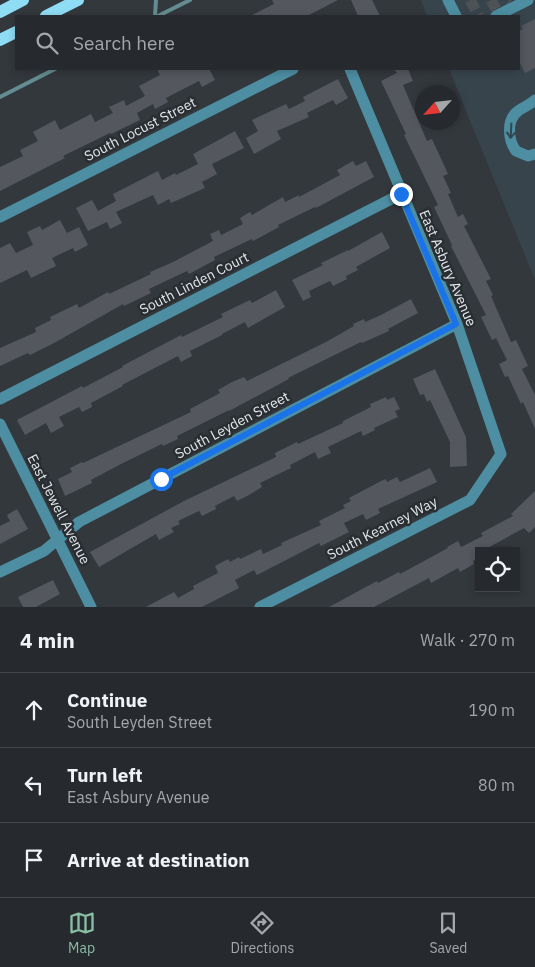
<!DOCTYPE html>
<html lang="en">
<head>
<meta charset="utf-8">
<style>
	body { margin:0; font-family:"IBM Plex Sans",sans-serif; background:#32363a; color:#f1f3f6 }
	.controls { position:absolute; right:15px; bottom:15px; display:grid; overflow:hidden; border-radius:0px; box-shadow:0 2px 8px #0003 }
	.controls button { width:45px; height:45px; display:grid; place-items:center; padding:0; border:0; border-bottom:1px solid #42464a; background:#262a2e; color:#f1f3f6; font:25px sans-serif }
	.compass { position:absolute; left:415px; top:85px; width:45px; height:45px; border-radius:50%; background:#262a2e; box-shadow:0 2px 8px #0003; rotate:243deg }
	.stop { position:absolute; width:15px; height:15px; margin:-11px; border:4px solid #1a73e8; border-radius:50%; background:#fff }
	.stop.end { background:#1a73e8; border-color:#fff; box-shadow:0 1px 5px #0008 }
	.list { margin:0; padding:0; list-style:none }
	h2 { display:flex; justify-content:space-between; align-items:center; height:65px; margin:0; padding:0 20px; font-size:21px }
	h2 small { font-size:16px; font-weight:400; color:#a4a7aa }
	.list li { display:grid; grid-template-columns:32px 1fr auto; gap:15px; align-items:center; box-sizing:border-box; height:75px; padding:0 20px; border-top:1px solid #42464a }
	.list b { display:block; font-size:19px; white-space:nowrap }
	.list p { margin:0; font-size:16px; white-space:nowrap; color:#a4a7aa }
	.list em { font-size:16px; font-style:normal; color:#a4a7aa }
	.icon { flex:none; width:28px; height:28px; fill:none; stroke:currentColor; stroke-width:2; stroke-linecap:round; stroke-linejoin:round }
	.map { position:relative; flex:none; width:535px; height:607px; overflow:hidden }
	.search { position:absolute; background:#262a2e; box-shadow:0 2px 8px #0003; left:15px; right:15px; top:15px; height:55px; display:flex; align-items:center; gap:12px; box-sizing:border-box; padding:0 18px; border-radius:0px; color:#a4a7aa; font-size:19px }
	.sheet { height:290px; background:#262a2e }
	nav { display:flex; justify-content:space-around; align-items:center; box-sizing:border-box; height:70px; border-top:1px solid #42464a; background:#262a2e; font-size:14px; color:#a4a7aa }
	nav a { display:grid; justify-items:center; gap:2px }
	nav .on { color:#8abfa5 }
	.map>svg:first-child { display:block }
	.built { fill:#38444c }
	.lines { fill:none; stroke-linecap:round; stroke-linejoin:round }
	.stream { stroke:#638d90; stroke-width:4 }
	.building { fill:#54575d }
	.minor-tunnel { stroke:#4d5257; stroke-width:11; stroke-dasharray:11 5.5; stroke-linecap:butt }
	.minor { stroke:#4d8ea2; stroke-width:11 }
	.major { stroke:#8fdcf5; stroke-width:12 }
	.oneway { stroke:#32464f }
	.route { stroke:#1a73e8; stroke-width:6 }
	.labels { text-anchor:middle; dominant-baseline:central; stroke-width:5; stroke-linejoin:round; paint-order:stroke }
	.street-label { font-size:14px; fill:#e3e7ea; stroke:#292e33 }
</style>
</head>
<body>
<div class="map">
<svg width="535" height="607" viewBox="0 0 535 607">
	<rect width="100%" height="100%" fill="#33383d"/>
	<path class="built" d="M421 0H535V280L449 69H519V16H427Z"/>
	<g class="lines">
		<path class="stream" d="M155 16 156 0
			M158 16 190 0
			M0 97 55 69"/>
	</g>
	<path class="building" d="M272 0H338L307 16H250L274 4Z
		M351 0H372L380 16H358Z
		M535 19V68L525 73 519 61V31L523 29 521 26Z
		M157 69H209L215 80 202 87 199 81 166 98 168 102 155 109 153 104 137 113 140 120 111 134 110 133 63 156 65 158 0 191V167L23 156 20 150 38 141 33 132 55 120 60 130 91 114 95 122 113 113 109 107 124 100 126 106 145 96 139 86 160 75Z
		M394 69H408L413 81 403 85 427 141 432 139 448 174 443 176 451 193 448 194 458 217 463 214 468 224 464 226 491 279 486 281 493 295 491 296 511 342 516 340 528 366 522 369 535 395V429L523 402 521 404 508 376 505 377 499 364 507 360 496 338 492 340 481 317 486 315 451 246 452 245 434 207 438 205 404 135 406 134 381 81 397 73Z
		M338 79 348 98 336 105 333 100 307 113 309 117 277 131 281 139 254 154 246 138 258 131 252 120 286 104 289 109 305 101 303 97Z
		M235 131 244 148 212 164 217 174 202 182 205 188 171 203 169 199 158 205 153 195 116 212 122 223 110 229 107 222 88 231 76 208 92 200 98 211 116 201 113 194 158 171 162 180 175 173 176 175 198 164 193 154Z
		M353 161 356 166 366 161 374 177 316 208 315 207 278 225 279 227 253 241 252 239 214 257 215 260 189 274 187 271 149 289 151 293 124 306 123 304 56 342 30 355 28 353 0 366V348L36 332 35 328 51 320 50 317 77 304 79 308 108 292 109 294 151 274 150 272 173 262 213 241 210 234 219 230 221 235 243 224 240 218 250 212 252 215 283 197 285 202 299 195V197L340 175 337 170Z
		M60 220 67 233 79 227 88 245 75 252 73 248 52 258 56 266 31 278 27 270 0 283V248L10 243 16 253 33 245 27 232 40 226 42 230Z
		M382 232 390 248 356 267 358 270 346 276 347 279 333 286 330 281 309 291 311 297 303 301 292 280 323 265 321 263 348 250V251Z
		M276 290 285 307 248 328 245 322 222 334V335L190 351 192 356 181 362 178 356 122 385 123 386 91 403 92 407 82 412 79 407 59 417 64 426 51 433 46 423 25 435 17 420 82 386 83 388 123 367 122 366 181 335 182 337 223 317 221 314 250 300 252 303Z
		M411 299 418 313 388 329 389 331 362 343 361 342 288 378 289 379 229 411V410L177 436 178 439 163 446 162 444 121 464 91 480 92 483 65 496 58 479 72 472 70 468 82 462 83 463 191 412 190 409 220 393 218 390 232 382 244 377 247 381 326 342 354 326 353 324 364 319 365 322 381 315Z
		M435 369 466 437 467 466 450 467V442L430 400 427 402 424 394 420 395 413 379Z
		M386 397 387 400 394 397 400 409 395 411 398 417 374 428 375 430 363 436 361 431 328 447 331 453 318 459 315 452 290 465 291 468 260 483 262 487 249 495 237 501 234 496 215 506 216 509 202 516 199 511 178 521 180 524 171 528 174 532 159 540 156 534 99 567 90 552 184 501 276 457 275 453 297 442 298 444 343 423V421L371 407 370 404Z
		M430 468 437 482 378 509 380 513 366 520 363 514 344 523 349 532 321 546 319 543 257 575 254 570 235 580 239 588 202 607H146L174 592 178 598 194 589 193 586 218 573 215 566 228 559 230 562 239 557 240 559 261 549 263 554 282 545 281 543 321 525 319 521 345 508 343 505 351 501 349 498 381 481 386 479 387 482 397 477 400 482Z
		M535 491V527L529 533 524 528 482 551H479V558L473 561 474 564 460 572 458 568 431 583 429 578 374 607H329L377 581 378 583 399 572 400 574 448 548 447 547 458 541 461 547 483 536 481 533 513 516 511 514Z
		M17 509 28 529 0 544V526L10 521 7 515Z
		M53 580 60 594 36 607H23L18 597Z"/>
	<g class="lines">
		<path class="minor-tunnel" d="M470 0 479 16
			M491 0 496 9
			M510 0 511 1"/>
		<path class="minor" d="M448 0 456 16
			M496 16 528 0
			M535 100C530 105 523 107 518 111 506 120 508 140 516 151L528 156 535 154
			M0 217 293 69
			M0 399 401 194
			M0 424 91 607
			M0 572 44 551 79 522 457 324
			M260 607 470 500 501 454 457 324 350 69"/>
		<path class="major" d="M0 12 23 0
			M46 16 78 0
			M0 40 16 32"/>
	</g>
	<defs><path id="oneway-shaft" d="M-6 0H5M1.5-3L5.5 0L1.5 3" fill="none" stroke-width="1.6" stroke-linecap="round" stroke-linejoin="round" transform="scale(1.25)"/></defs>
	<use class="oneway" href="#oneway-shaft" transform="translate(511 131) rotate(93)"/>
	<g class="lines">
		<path class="route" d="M161 479 456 324 401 194"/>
	</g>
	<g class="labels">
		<g class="street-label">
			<text transform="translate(140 129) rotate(-27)">South Locust Street</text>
			<text transform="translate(448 268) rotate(67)">East Asbury Avenue</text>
			<text transform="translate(194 283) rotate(-27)">South Linden Court</text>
			<text transform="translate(232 425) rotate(-28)">South Leyden Street</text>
			<text transform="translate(59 509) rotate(63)">East Jewell Avenue</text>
			<text transform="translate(382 528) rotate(-27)">South Kearney Way</text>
		</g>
	</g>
</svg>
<div class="controls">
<button><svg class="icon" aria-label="locate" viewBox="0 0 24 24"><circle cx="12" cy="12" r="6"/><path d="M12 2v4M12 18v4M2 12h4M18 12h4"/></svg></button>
</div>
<svg class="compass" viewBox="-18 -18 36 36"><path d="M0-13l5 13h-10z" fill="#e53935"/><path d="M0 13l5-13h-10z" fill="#a4a7aa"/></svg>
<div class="stop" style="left:161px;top:479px"></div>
<div class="stop end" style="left:401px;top:194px"></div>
<div class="search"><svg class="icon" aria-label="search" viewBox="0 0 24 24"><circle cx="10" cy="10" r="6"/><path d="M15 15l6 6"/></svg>Search here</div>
</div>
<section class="sheet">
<h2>4 min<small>Walk · 270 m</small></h2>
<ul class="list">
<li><svg class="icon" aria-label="ahead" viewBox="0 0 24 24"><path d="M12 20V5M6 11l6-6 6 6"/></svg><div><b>Continue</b><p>South Leyden Street</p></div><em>190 m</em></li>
<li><svg class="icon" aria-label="left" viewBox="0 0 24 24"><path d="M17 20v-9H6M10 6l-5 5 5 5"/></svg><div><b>Turn left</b><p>East Asbury Avenue</p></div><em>80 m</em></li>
<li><svg class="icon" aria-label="arrive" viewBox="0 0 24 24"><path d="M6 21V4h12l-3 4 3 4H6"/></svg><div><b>Arrive at destination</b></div></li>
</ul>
</section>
<nav>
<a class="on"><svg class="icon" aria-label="map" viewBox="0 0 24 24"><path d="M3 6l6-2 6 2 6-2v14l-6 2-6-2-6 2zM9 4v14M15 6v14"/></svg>Map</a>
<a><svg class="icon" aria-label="directions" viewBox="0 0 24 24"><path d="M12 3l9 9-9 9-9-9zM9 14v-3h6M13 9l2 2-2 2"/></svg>Directions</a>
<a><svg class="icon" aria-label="saved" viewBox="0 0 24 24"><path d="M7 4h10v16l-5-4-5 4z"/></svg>Saved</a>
</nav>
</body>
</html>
